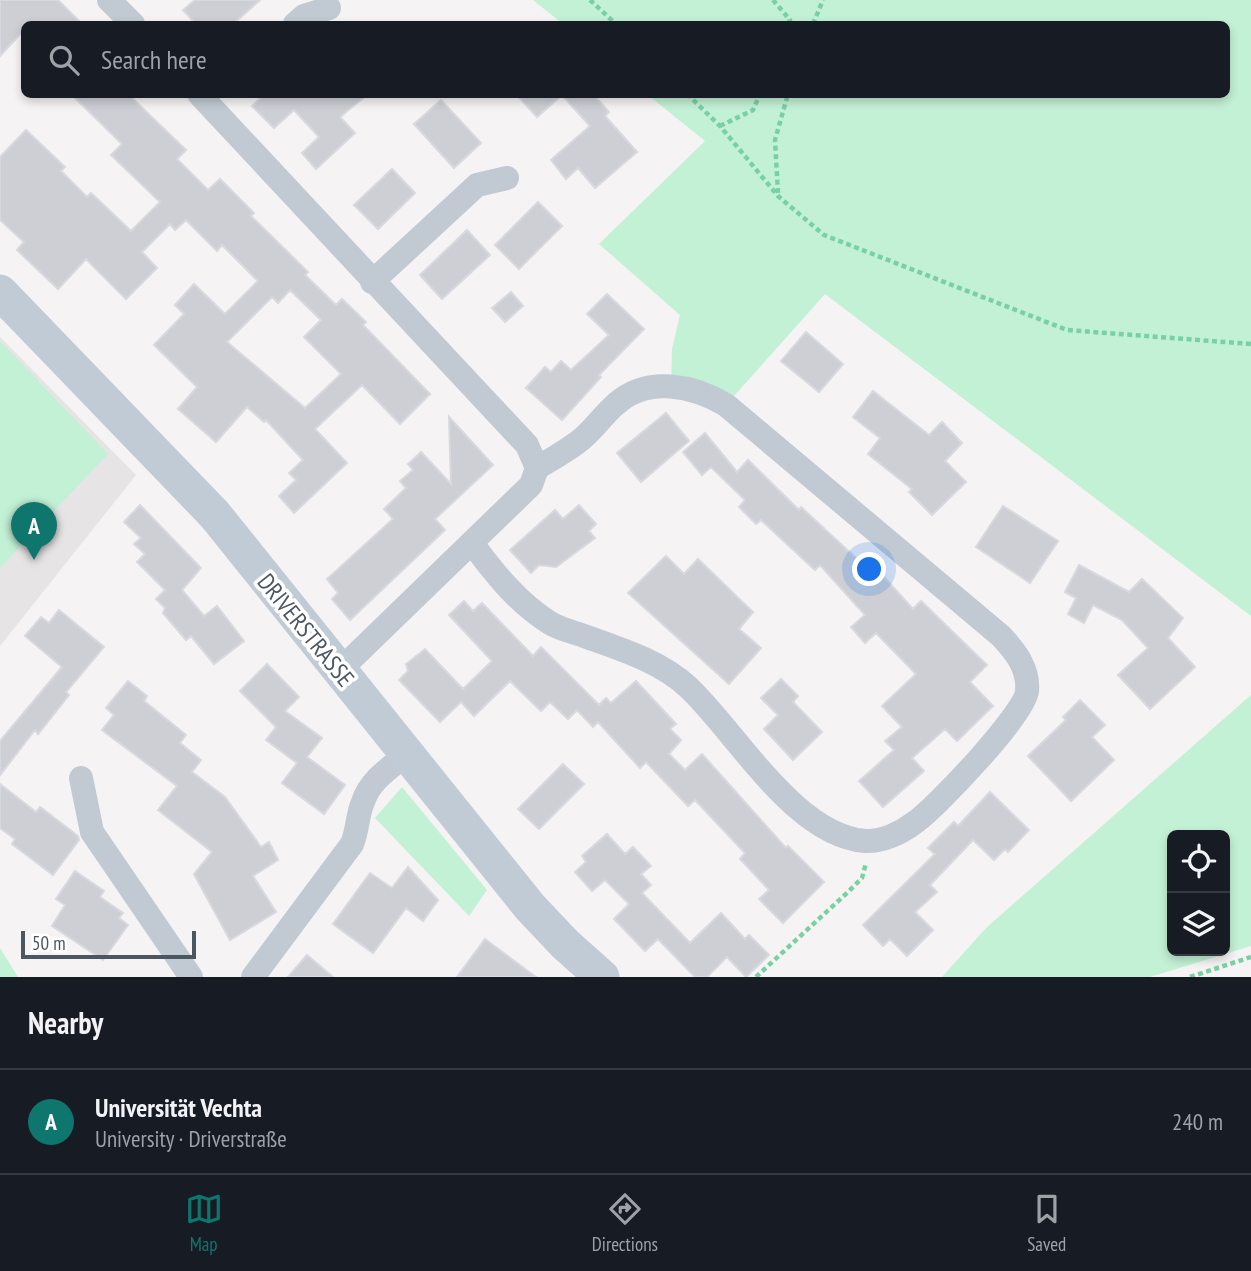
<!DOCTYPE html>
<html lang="en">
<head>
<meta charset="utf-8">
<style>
	body { margin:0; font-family:"PT Sans Narrow",sans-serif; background:#20242c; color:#f1f3f6 }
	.controls { position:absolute; right:21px; bottom:21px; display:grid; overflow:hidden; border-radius:10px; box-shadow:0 4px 10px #0003 }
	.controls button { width:63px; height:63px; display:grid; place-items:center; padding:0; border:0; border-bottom:2px solid #363941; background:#171b24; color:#f1f3f6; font:35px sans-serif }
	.scale { position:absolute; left:21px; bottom:18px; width:175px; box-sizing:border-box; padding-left:7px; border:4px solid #4a5661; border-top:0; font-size:19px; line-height:24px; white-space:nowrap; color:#4a5661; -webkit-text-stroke:5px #fff; paint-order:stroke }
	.you { position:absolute; left:870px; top:570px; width:24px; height:24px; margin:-18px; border:5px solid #fff; border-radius:50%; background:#1a73e8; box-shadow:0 0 0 10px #1a73e833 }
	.badge { display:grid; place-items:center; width:46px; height:46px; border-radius:50%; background:#0f766e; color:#fff; font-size:23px; font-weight:700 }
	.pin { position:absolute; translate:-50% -58px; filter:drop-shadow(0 2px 4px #0008) }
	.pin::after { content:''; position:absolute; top:37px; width:24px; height:21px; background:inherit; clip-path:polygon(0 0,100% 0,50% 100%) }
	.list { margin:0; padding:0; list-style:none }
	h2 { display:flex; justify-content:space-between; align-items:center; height:91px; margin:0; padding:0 28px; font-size:30px }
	h2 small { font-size:23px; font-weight:400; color:#9ea1a6 }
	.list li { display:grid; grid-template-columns:46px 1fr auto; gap:21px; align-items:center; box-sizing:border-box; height:105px; padding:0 28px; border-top:2px solid #363941 }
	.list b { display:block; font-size:26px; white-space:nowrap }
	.list p { margin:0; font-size:23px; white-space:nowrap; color:#9ea1a6 }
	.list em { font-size:23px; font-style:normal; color:#9ea1a6 }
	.icon { flex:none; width:38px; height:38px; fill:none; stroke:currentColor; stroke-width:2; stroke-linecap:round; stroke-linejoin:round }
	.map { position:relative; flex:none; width:1251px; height:977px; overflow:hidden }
	.search { position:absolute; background:#171b24; box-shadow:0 4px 10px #0003; left:21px; right:21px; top:21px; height:77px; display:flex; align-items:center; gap:18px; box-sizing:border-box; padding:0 24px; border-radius:10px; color:#9ea1a6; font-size:26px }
	.sheet { height:196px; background:#171b24 }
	nav { display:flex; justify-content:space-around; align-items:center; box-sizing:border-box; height:98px; border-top:2px solid #363941; background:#171b24; font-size:19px; color:#9ea1a6 }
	nav a { display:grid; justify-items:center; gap:4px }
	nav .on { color:#0f766e }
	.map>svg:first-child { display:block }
	.education { fill:#e6e4e5 }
	.green { fill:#c3f1d5; fill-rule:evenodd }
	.building { fill:#cdcfd5; stroke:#d7d9de; stroke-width:2; fill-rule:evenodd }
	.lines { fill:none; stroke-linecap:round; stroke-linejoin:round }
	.path { stroke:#7ad0a6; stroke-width:4.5; stroke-dasharray:5 3.5; stroke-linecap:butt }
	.street { stroke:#c1cad2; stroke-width:24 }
	.secondary { stroke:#c1cbd6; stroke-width:35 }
	.labels { text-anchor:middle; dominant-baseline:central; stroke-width:7; stroke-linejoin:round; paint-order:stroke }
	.street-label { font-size:24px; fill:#4a5661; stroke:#fff }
</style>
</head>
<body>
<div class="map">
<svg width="1251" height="977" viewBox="0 0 1251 977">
	<rect width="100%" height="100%" fill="#f5f3f3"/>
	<path class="education" d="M0 337 136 475 0 646Z"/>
	<path class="green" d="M533 0H1251V616L825 294 726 405 671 385 672 349 680 315 599 244 705 141 648 95 1226 94V24H563Z
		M0 341 108 454 0 568Z
		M1251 695V946L1150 977H942L986 928ZM1225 835V951H1172V835Z
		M402 787 487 890 469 916 375 818Z
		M0 948 18 977H0Z"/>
	<path class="building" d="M0 0H58L82 24H24V30L0 56Z
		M195 0H260L233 24H196L183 10Z
		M71 94H128L186 150 177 159 208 190 220 179 254 213 251 216 308 272 305 275 336 305 342 299 366 322 363 325 430 394 400 424 362 385 315 429 347 463 294 513 279 496 296 480 289 473 303 460 266 420 264 422 247 407 216 442 178 409 197 387 154 345 184 314 175 305 194 284 225 314 258 281 222 245 217 251 186 220 175 230 170 224 142 252 157 268 126 299 86 259 58 289 17 250 24 242 0 220V157L26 130 65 167 61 171 87 197 91 193 131 231 160 202 111 155 122 144ZM290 290 321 320 304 337 341 374 305 408 227 342 272 297 278 303Z
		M265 94H368L340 117 355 133 316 169 302 153 319 137 294 110 274 128 252 106Z
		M516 94H593L609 112 605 116 637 152 595 188 578 168 566 179 551 160 590 126 562 95 537 117Z
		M441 100 481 143 454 168 414 124Z
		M392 169 415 193 378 229 354 205Z
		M538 202 562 226 519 269 495 245Z
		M467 230 490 255 442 299 420 275Z
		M511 292 523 306 505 322 492 308Z
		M607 294 644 329 599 375 601 377 562 420 526 388 545 367 551 372 561 361 571 370 609 335 587 314Z
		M806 332 843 364 819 392 781 361Z
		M873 391 929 435 942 422 962 443 945 461 966 482 932 515 909 492 912 489 868 454 880 438 853 417Z
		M666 413 689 441 641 482 617 453Z
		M449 417 493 465 435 519 445 530 350 620 332 599 338 593 327 579 393 519 384 509 406 488 400 481 413 470 408 464 421 452 451 484Z
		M705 433 737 472 748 460 799 510 801 507 857 559 863 554 913 609 921 601 987 665 970 682 993 706 957 741 945 729 912 758 924 771 883 807 859 781 894 750 885 741 902 727 882 706 916 674 876 633 865 643 851 627 865 615 820 565 815 570 761 520 756 524 739 507 745 500 711 467 702 475 683 452Z
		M140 505 201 568 182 590 204 616 217 606 244 641 214 664 191 636 186 640 163 613 165 608 156 599 165 590 137 562 145 554 134 544 141 538 124 522Z
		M579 505 596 524 589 531 595 538 556 567 539 565 531 573 510 550 555 510 563 519Z
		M1003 506 1058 541 1030 583 976 547Z
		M666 556 684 574 698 559 753 612 739 629 761 648 729 684 628 593Z
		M1079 565 1129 592 1142 579 1183 618 1168 638 1195 667 1150 709 1118 675 1148 648 1122 620 1093 605 1084 623 1068 614 1076 598 1065 592Z
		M464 601 473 611 482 603 533 656 541 647 599 705 606 698 611 703 636 681 676 724 670 729 681 740 669 754 685 770 702 754 786 848 788 846 824 882 783 923 759 899 769 890 740 859 745 853 695 800 688 806 646 762 640 768 598 722 593 727 577 710 568 719 550 702 541 711 510 681 474 716 461 702 440 722 399 680 408 671 406 664 425 649 463 689 492 661 449 615Z
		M59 610 104 647 66 692 69 695 38 734 35 730 0 775V741L62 667 25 636 41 617 49 623Z
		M267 664 299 697 285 711 322 738 307 757 345 785 324 814 282 783 297 763 266 740 276 727 240 691Z
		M781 679 798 696 793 702 822 732 793 760 764 729 778 715 761 698Z
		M128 681 147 696 144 701 186 735 180 743 201 760 192 772 225 797 261 847 269 842 278 860 253 876 276 912 230 940 194 874 212 852 158 810 177 786 102 730 114 715 106 708Z
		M1080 700 1105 725 1092 737 1114 760 1071 801 1028 756 1066 720 1063 717Z
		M563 764 584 784 539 829 518 809Z
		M0 784 36 812 40 807 78 836 79 840 53 875 12 844 15 839 0 828Z
		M990 792 1029 830 1008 852 1005 849 994 860 973 840 930 885 937 892 915 912 933 930 907 956 890 939 883 946 863 925 935 854 928 848 954 822 958 826Z
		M607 834 625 854 633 847 651 866 641 874 651 885 642 893 690 943 721 913 745 939 749 935 769 955 746 977 727 957 707 977H695L658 939 645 951 614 919 629 904 605 880 592 891 575 872 586 862 582 856Z
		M408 867 438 900 423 921 406 908 373 953 333 924 370 873 392 888Z
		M75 871 104 891 100 897 123 913 119 918 128 925 103 960 52 926 65 905 56 899Z
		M485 939 536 977H457Z
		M307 955 333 977H288Z"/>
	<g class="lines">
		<path class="path" d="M590 0 616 24
			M773 0 790 20 788 24
			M813 24 823 0
			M687 94 720 126 778 196 824 235 1067 330 1251 344
			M720 126 753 110 760 94
			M778 193 775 140 788 94
			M756 977 848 892 862 878 866 863
			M1190 977 1251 957"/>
		<path class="street" d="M109 0 133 24
			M295 24 304 16 329 8
			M199 94 527 445 537 468 531 485 339 671
			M372 282 477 185 507 178
			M472 543C494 573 518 603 550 623 560 629 573 632 584 636 620 649 660 661 688 687 737 733 794 835 865 841 882 842 901 833 914 823 935 809 1025 714 1027 691 1029 668 1015 651 1001 636L726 405C694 386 648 375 616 404 602 416 592 432 578 442 565 452 550 460 537 468
			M81 778 92 832 191 977
			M253 977 352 844C358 830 357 815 363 802 370 780 390 768 407 754"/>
		<path class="secondary" d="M0 292 215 515 530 907 565 944 602 977"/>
	</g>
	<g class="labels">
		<g class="street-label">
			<text transform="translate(306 630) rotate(51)">DRIVERSTRASSE</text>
		</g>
	</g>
</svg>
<div class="controls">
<button><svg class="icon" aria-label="locate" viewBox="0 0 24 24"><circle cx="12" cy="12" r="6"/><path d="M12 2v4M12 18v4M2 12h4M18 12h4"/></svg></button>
<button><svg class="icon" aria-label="layers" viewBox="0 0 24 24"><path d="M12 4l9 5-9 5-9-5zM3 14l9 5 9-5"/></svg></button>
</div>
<div class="scale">50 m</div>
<div class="you"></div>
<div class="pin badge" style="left:34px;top:560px">A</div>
<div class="search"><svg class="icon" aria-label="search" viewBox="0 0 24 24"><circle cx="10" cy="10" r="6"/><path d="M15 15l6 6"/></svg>Search here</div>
</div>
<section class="sheet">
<h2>Nearby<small></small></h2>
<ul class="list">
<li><span class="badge">A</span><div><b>Universität Vechta</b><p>University · Driverstraße</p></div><em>240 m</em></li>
</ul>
</section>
<nav>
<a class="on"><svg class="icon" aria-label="map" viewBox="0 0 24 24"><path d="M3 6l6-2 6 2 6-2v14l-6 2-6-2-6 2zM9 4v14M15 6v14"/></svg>Map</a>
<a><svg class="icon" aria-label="directions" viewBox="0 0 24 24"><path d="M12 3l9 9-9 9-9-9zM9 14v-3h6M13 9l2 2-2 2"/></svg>Directions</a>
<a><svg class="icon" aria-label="saved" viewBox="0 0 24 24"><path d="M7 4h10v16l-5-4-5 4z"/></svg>Saved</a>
</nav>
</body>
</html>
